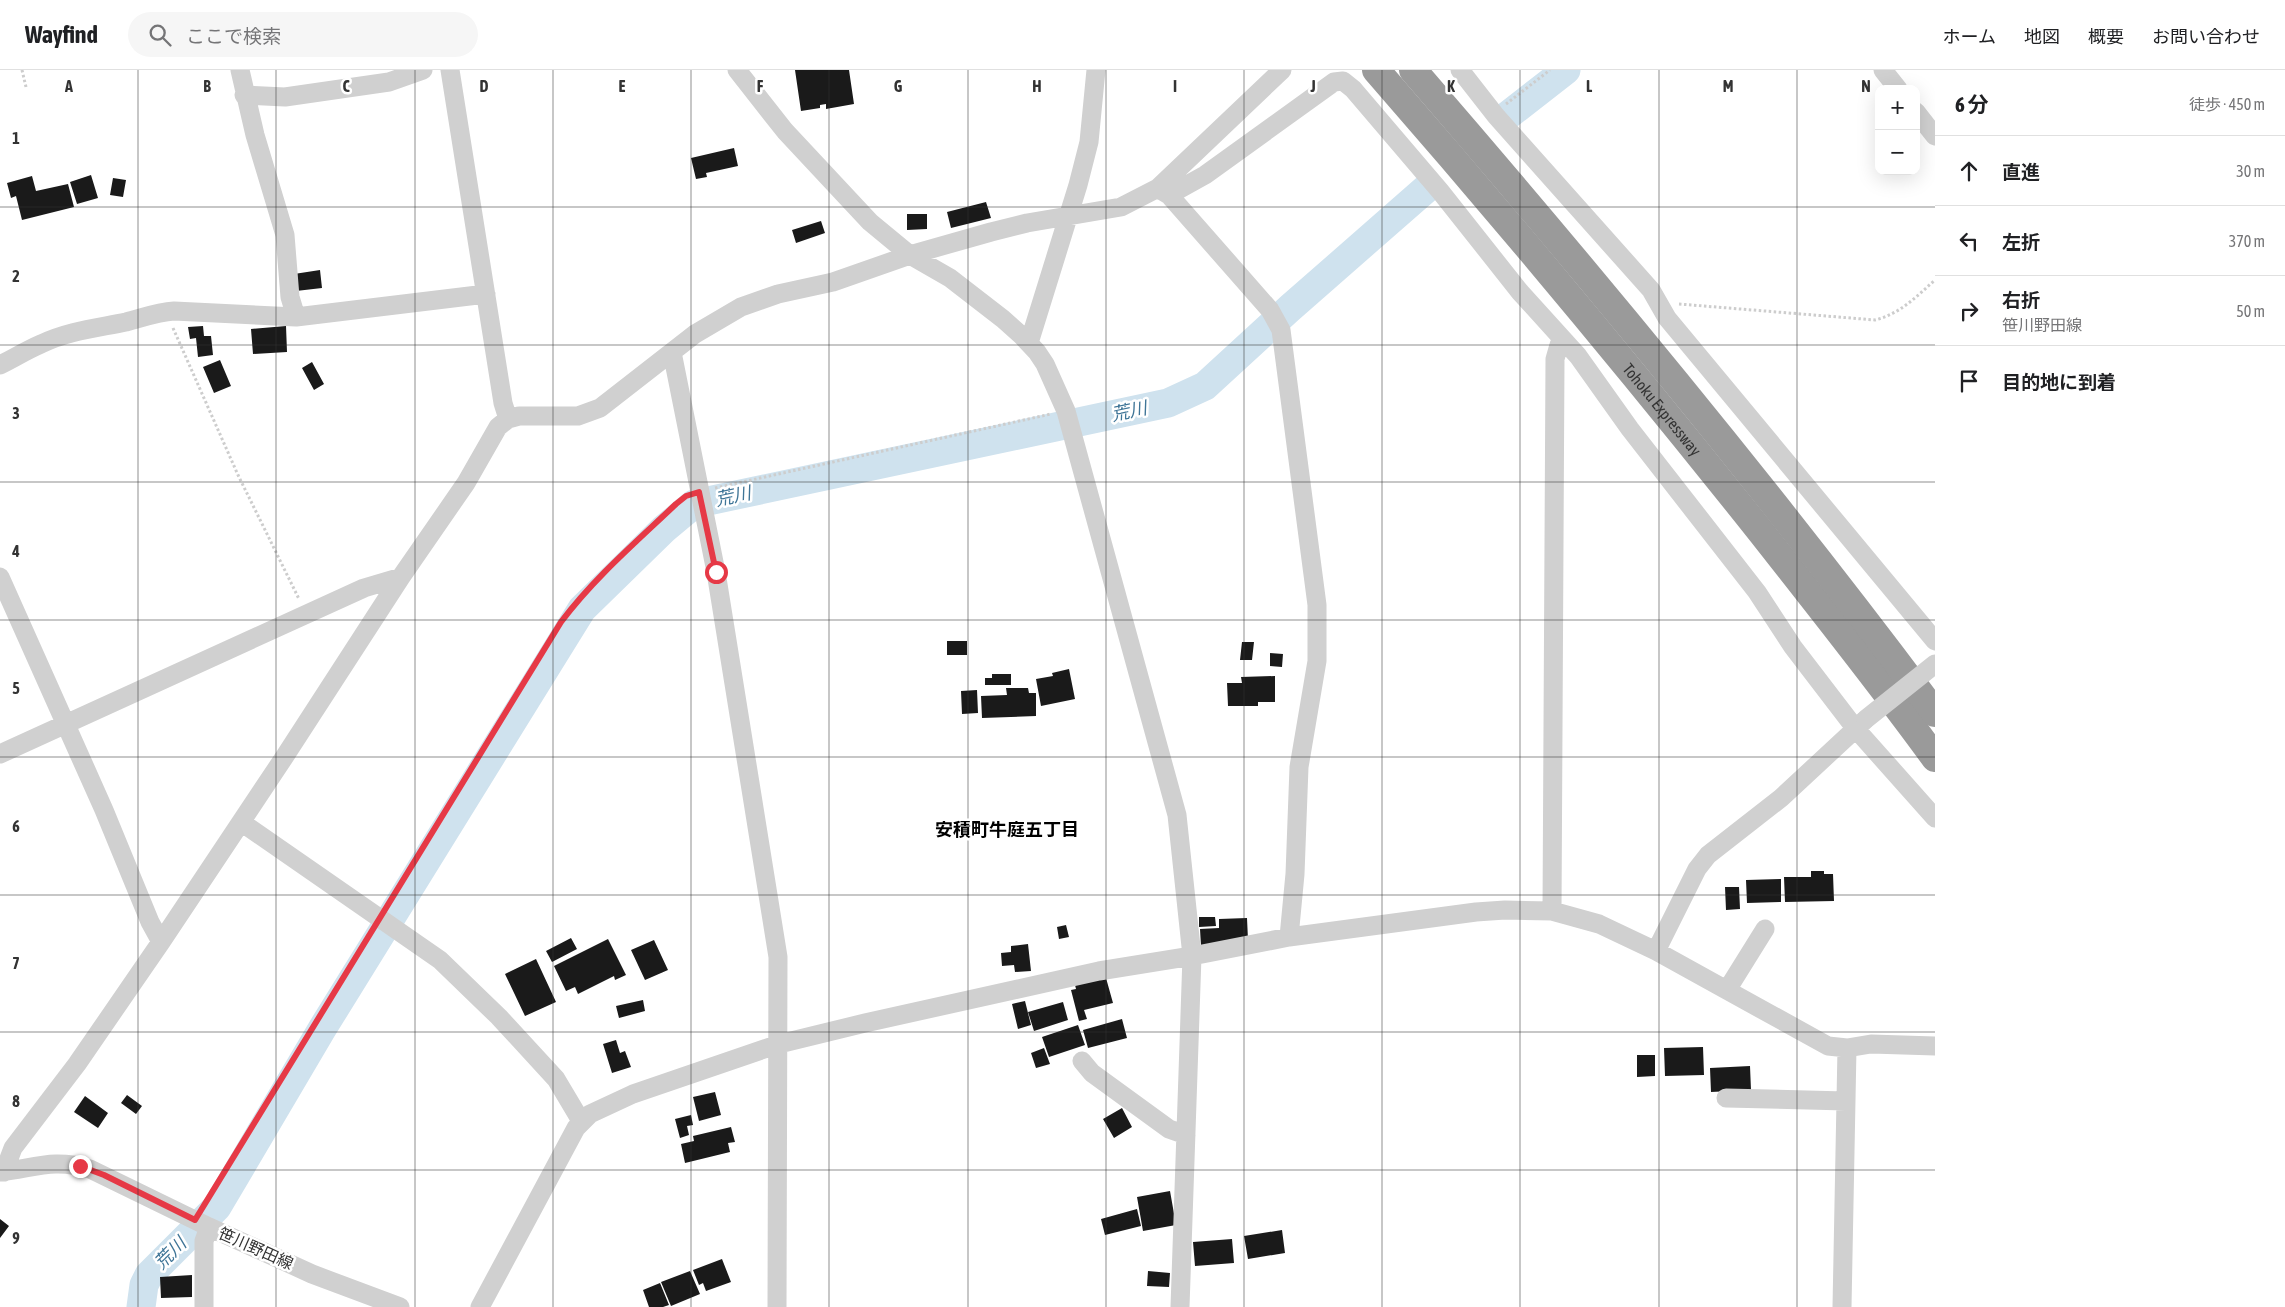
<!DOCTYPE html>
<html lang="ja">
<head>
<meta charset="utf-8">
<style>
	body { margin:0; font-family:"Asap Condensed","Noto Sans JP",sans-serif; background:#f6f6f6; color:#202124 }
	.controls { position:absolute; right:15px; top:15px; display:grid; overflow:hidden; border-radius:10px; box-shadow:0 5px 20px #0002 }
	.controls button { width:45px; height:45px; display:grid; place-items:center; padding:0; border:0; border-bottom:1px solid #e0e0e0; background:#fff; color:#202124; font:25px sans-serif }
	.stop { position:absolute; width:15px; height:15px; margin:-11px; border:4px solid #e63946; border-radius:50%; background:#fff }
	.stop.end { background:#e63946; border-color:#fff; box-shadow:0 1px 5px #0008 }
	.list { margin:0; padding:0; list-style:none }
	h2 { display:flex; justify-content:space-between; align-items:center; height:65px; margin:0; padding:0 20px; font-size:21px }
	h2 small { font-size:16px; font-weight:400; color:#757577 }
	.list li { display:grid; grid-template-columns:32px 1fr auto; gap:15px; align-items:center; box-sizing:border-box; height:70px; padding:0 20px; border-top:1px solid #e0e0e0 }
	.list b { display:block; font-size:19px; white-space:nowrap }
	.list p { margin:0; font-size:16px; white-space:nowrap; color:#757577 }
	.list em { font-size:16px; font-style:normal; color:#757577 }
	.icon { flex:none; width:28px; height:28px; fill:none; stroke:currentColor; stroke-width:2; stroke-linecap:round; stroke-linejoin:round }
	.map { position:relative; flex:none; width:1935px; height:1237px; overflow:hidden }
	header { display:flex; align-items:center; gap:30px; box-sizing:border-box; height:70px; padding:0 25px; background:#fff; border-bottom:1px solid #e0e0e0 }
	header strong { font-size:24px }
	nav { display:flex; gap:28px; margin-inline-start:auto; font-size:18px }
	.search { width:350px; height:45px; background:#f6f6f6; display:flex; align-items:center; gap:12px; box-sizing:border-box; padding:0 18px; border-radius:28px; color:#757577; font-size:19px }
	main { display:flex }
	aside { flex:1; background:#fff }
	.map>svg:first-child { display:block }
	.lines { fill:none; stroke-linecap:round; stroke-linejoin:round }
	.river { stroke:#cfe2ee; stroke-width:29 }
	.building { fill:#1a1a1a }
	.path { stroke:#cdcdcd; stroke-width:3; stroke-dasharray:2.5 2.5; stroke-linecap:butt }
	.minor { stroke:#d0d0d0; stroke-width:19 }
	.highway { stroke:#9a9a9a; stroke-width:28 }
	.minor-bridge { stroke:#d0d0d0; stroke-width:19 }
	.route { stroke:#e63946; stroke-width:6 }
	.grid { fill:none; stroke:#333; stroke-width:1; stroke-opacity:0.55 }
	.labels { text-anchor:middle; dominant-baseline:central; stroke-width:5; stroke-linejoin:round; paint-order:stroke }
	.street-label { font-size:16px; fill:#333; stroke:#fff }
	.water-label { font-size:18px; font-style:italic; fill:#3f7597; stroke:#fff }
	.neighbourhood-label { font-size:18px; font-weight:bold; fill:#000; stroke:#fff }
	.grid-label { font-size:16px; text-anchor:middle; font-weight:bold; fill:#333; stroke:#fff; stroke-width:5; stroke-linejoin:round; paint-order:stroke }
</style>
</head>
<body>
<header>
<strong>Wayfind</strong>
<div class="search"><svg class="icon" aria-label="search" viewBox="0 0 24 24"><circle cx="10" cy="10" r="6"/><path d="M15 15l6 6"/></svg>ここで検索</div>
<nav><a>ホーム</a><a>地図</a><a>概要</a><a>お問い合わせ</a></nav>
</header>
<main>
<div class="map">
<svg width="1935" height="1237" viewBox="0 0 1935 1237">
	<rect width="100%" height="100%" fill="#fff"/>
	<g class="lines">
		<path class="river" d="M1507 46 1566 0
			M141 1237 144 1215 149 1205 217 1137 322 959 582 539 664 459 694 434 1168 333 1205 316 1290 238 1427 118"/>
	</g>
	<path class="building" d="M795 0H849L854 34 826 39V34L820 35V38L801 41Z
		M734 78 738 96 706 103 707 107 696 109 691 88Z
		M91 105 98 128 77 134 70 112Z
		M32 106 36 121 68 114 74 137 22 150 16 126 11 128 7 113Z
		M113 108 126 110 123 127 110 125Z
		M986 132 991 148 951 158 947 142Z
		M907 144H927V159L907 160Z
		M821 151 825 163 796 173 792 160Z
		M320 200 322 218 296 221 294 204Z
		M203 256 204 266H211L213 285 198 287 196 268 190 269 188 257Z
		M286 256 287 282 253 284 251 259Z
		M220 290 231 316 214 323 203 297Z
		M312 292 324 314 314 320 302 298Z
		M947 571H967V585H947Z
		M1242 572H1254L1252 590H1240Z
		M1270 583 1283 584 1282 597 1270 596Z
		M1069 599 1075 629 1041 636 1036 609 1053 606 1052 603Z
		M992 604H1011V615H985V608H992Z
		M1275 606V632H1258V636H1228L1227 613H1242L1241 607Z
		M1006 618H1028L1029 623H1036V646L982 648 981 626 1007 625Z
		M977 620 978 643 962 644 961 621Z
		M1811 801H1824V804H1833L1834 831 1785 832 1784 807H1811Z
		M1781 809V832L1747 833 1746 810Z
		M1725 817H1739L1740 839 1726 840Z
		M1199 847H1215L1216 856 1199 857Z
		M1247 848 1248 870 1201 876 1200 859 1219 858V849Z
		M1066 855 1069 867 1059 869 1057 857Z
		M571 868 577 879 552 892 546 881Z
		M608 869 626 905 615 910 614 906 578 924 575 917 566 921 554 896Z
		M654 870 668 900 645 910 631 880Z
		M1028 874 1031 901 1015 902 1014 895 1002 896 1001 883 1011 882V876Z
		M536 889 556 932 525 946 505 904Z
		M1106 908 1113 933 1084 940 1087 949 1079 951 1071 920 1076 919 1075 915Z
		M643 930 645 941 619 948 616 936Z
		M1025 931 1031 955 1018 959 1012 934Z
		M1063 932 1068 950 1034 961 1028 942Z
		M1122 949 1127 968 1088 978 1083 960Z
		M1078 955 1085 975 1049 987 1042 967Z
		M616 970 620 983 625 981 631 997 612 1003 603 974Z
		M1703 977 1704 1005 1665 1006 1664 978Z
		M1044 978 1050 994 1036 998 1031 983Z
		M1637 985H1655V1006L1637 1007Z
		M1750 996 1751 1020 1711 1022 1710 998Z
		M715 1022 721 1045 699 1051 693 1027Z
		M127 1025 142 1036 136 1044 121 1033Z
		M85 1026 108 1043 98 1058 74 1042Z
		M1122 1038 1132 1057 1114 1068 1103 1049Z
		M691 1045 693 1055 687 1056 689 1065 680 1068 675 1049Z
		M731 1057 735 1072 728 1073 730 1082 685 1093 681 1074 694 1071 693 1066Z
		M1170 1121 1176 1155 1143 1161 1137 1127Z
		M1137 1139 1141 1156 1105 1165 1101 1149Z
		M0 1149 9 1156 0 1168Z
		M1282 1160 1285 1183 1248 1189 1244 1166Z
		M1232 1169 1234 1193 1195 1196 1193 1172Z
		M722 1189 731 1212 706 1221 703 1213 699 1215 693 1200Z
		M690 1201 700 1224 671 1236 661 1212Z
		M1148 1201 1170 1203 1169 1217 1147 1216Z
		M192 1205V1227L161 1228 160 1207Z
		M660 1213 669 1235 663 1237H649L643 1220Z"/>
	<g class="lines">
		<path class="path" d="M22 0 26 17
			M1506 34 1550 0
			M1679 234 1875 250C1900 244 1917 226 1935 210
			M173 258 238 405 299 529
			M715 418 1051 344
			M387 834 561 551 591 516 685 427
			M204 1136 370 861"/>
		<path class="minor" d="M240 0 255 65 285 165 290 227 296 247
			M450 0 503 333 508 349
			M737 0 785 61 870 152 910 185 950 208 1003 249 1022 266 1037 282 1045 294 1066 341 1177 745 1192 886 1180 1237
			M1460 0 1496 46 1651 220 1667 248 1935 571
			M1883 0 1898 19
			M244 25 285 27 389 12 423 0
			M1916 42 1935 66
			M1159 119 1169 125 1270 240 1281 260 1317 535V591L1299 697 1295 804 1289 867
			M1169 125 1205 105 1334 12 1343 11 1353 19 1440 121 1520 222 1578 286 1630 359 1757 522 1793 577 1855 658 1935 748
			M1029 273 1078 115 1089 72 1096 0
			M672 282 716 502 778 887 777 1237
			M0 295C14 288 27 280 41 274 68 261 97 258 126 252 142 248 157 242 174 241L296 247 486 224
			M0 507 104 740 150 852 161 872
			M0 684 364 518 401 507
			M241 752 440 890 499 947 556 1009 581 1051
			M1552 841 1555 289 1559 275 1562 271
			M1656 881 1697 799 1708 785 1781 728 1865 650
			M1727 920 1765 859
			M1082 991 1092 1003 1169 1059 1186 1065
			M1726 1028 1846 1031
			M0 1102C35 1098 54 1088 90 1099L209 1157 312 1204 400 1237
			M4 1102 13 1078 77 994 161 872 285 686 401 507 466 413 498 357 508 349 519 346H578L600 338 695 264 741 237 778 224 833 212 910 185 991 162 1027 153 1121 137 1158 118 1282 0
			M204 1237V1171L209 1157
			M480 1237 576 1058 590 1044 633 1024 779 974 865 953 1099 901 1192 886 1289 867 1476 842 1505 840 1552 841 1599 854 1656 881 1828 976 1847 978 1871 974 1935 976
			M1842 1237 1847 978"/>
		<g class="highway">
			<path id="s1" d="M1376 0C1508 151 1636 305 1761 462 1820 537 1879 611 1935 688"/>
			<path d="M1413 0C1594 209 1770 422 1935 643"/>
		</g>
		<path class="minor-bridge" d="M1866 649 1935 594"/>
	</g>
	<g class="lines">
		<path class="route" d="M80 1096 104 1105 195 1150 561 552C594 508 636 472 676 434L686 426 699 422 716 502"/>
	</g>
	<path class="grid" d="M138 0V1237M276 0V1237M415 0V1237M553 0V1237M691 0V1237M829 0V1237M968 0V1237M1106 0V1237M1244 0V1237M1382 0V1237M1520 0V1237M1659 0V1237M1797 0V1237M0 137H1935M0 275H1935M0 412H1935M0 550H1935M0 687H1935M0 825H1935M0 962H1935M0 1100H1935"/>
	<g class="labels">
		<g class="street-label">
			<text stroke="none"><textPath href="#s1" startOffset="444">Tohoku Expressway</textPath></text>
			<text transform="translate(256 1178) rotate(24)">笹川野田線</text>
		</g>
		<g class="water-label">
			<text transform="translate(1129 341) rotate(-12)">荒川</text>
			<text transform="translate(733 426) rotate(-12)">荒川</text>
			<text transform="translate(170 1183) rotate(-45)">荒川</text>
		</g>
		<g class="neighbourhood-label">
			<text x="1007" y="759">安積町牛庭五丁目</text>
		</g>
	</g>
	<g class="grid-label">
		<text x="69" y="22">A</text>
		<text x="207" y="22">B</text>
		<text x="346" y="22">C</text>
		<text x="484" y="22">D</text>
		<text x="622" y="22">E</text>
		<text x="760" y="22">F</text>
		<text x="898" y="22">G</text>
		<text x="1037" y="22">H</text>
		<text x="1175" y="22">I</text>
		<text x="1313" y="22">J</text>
		<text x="1451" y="22">K</text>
		<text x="1589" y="22">L</text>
		<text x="1728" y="22">M</text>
		<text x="1866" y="22">N</text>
		<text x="16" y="74">1</text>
		<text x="16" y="212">2</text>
		<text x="16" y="349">3</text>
		<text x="16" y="487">4</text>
		<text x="16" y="624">5</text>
		<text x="16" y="762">6</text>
		<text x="16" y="899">7</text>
		<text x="16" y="1037">8</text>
		<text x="16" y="1174">9</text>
	</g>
</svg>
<div class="controls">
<button>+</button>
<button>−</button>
</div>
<div class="stop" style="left:716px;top:502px"></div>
<div class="stop end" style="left:80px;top:1096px"></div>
</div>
<aside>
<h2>6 分<small>徒歩 · 450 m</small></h2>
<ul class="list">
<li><svg class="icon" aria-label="ahead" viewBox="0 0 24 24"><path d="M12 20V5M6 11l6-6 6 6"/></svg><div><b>直進</b></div><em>30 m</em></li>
<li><svg class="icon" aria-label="left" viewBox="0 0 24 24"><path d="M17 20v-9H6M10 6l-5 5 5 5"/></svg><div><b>左折</b></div><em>370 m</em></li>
<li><svg class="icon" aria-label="right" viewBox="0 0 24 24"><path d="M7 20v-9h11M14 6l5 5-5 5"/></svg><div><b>右折</b><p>笹川野田線</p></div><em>50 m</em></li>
<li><svg class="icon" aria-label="arrive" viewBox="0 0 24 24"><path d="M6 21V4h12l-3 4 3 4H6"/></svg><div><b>目的地に到着</b></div></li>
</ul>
</aside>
</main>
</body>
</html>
